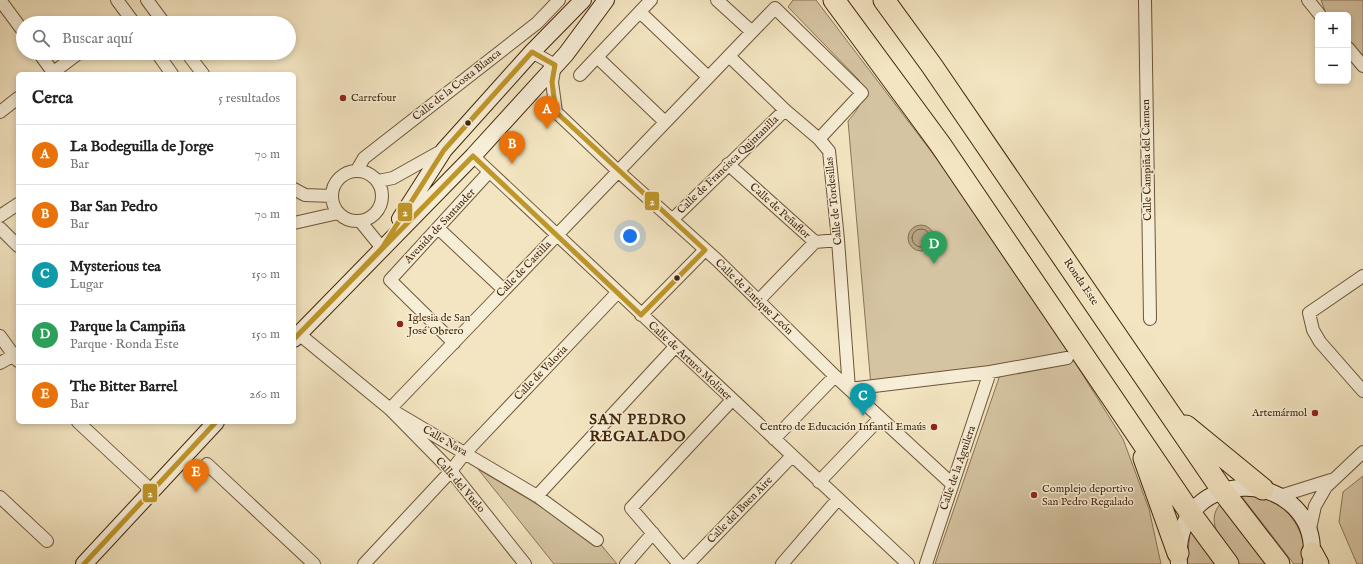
<!DOCTYPE html>
<html lang="es">
<head>
<meta charset="utf-8">
<style>
	body { margin:0; font-family:"IM FELL English",serif; background:#f6f6f6; color:#222 }
	.controls { position:absolute; right:12px; top:12px; display:grid; overflow:hidden; border-radius:6px; box-shadow:0 2px 6px #0003 }
	.controls button { width:36px; height:36px; display:grid; place-items:center; padding:0; border:0; border-bottom:1px solid #e0e0e0; background:#fff; color:#222; font:20px sans-serif }
	.you { position:absolute; left:630px; top:236px; width:14px; height:14px; margin:-10px; border:3px solid #fff; border-radius:50%; background:#1a73e8; box-shadow:0 0 0 6px #1a73e833 }
	.badge { display:grid; place-items:center; width:26px; height:26px; border-radius:50%; background:#db2777; color:#fff; font-size:13px; font-weight:700 }
	.pin { position:absolute; translate:-50% -33px; filter:drop-shadow(0 1px 2px #0008) }
	.pin::after { content:''; position:absolute; top:21px; width:14px; height:12px; background:inherit; clip-path:polygon(0 0,100% 0,50% 100%) }
	.list { margin:0; padding:0; list-style:none }
	h2 { display:flex; justify-content:space-between; align-items:center; height:52px; margin:0; padding:0 16px; font-size:17px }
	h2 small { font-size:13px; font-weight:400; color:#767676 }
	.list li { display:grid; grid-template-columns:26px 1fr auto; gap:12px; align-items:center; box-sizing:border-box; height:60px; padding:0 16px; border-top:1px solid #e0e0e0 }
	.list b { display:block; font-size:15px; white-space:nowrap }
	.list p { margin:0; font-size:13px; white-space:nowrap; color:#767676 }
	.list em { font-size:13px; font-style:normal; color:#767676 }
	.icon { flex:none; width:22px; height:22px; fill:none; stroke:currentColor; stroke-width:2; stroke-linecap:round; stroke-linejoin:round }
	.map { position:relative; flex:none; width:1363px; height:564px; overflow:hidden }
	.search { position:absolute; background:#fff; box-shadow:0 2px 6px #0003; left:16px; top:16px; width:280px; height:44px; display:flex; align-items:center; gap:10px; box-sizing:border-box; padding:0 14px; border-radius:22px; color:#767676; font-size:15px }
	.panel { position:absolute; background:#fff; box-shadow:0 2px 6px #0003; left:16px; top:72px; width:280px; height:352px; border-radius:6px }
	.map>svg:first-child { display:block }
	.green { fill:#d5c4a2; stroke:#8c7456 }
	.water { fill:#b7a483; stroke:#887153 }
	.lines { fill:none; stroke-linecap:round; stroke-linejoin:round }
	.shore { stroke:#7c6446; stroke-width:1 }
	.street-casing { stroke:#6e5538; stroke-width:14 }
	.secondary-casing { stroke:#42250a; stroke-width:18 }
	.highway-casing { stroke:#42250a; stroke-width:23 }
	.street { stroke:#f7eed7; stroke-width:12 }
	.secondary { stroke:#f7eed7; stroke-width:16 }
	.highway { stroke:#f3e5c1; stroke-width:21 }
	.bus-1-casing { stroke:#f7eed7; stroke-width:8 }
	.bus-1 { stroke:#bf9629; stroke-width:5 }
	.poi-dot { fill:#8f2418; stroke:#f7eed7; stroke-width:1.5 }
	.bus-dot { fill:#42250a; stroke:#f7eed7; stroke-width:1.5 }
	.labels { text-anchor:middle; dominant-baseline:central; stroke-width:3; stroke-linejoin:round; paint-order:stroke }
	.street-label { font-size:11px; fill:#42250a; stroke:#f7eed7 }
	.poi-label { font-size:11px; fill:#42250a; stroke:#f7eed7; text-anchor:start }
	.district-label { font-size:15px; font-weight:bold; letter-spacing:1px; fill:#42250a; stroke:#f7eed7 }
	.line-badge { stroke:#f7eed7; stroke-width:1.5 }
	.badge-label { font-size:11px; text-anchor:middle; font-weight:bold; fill:#fff }
</style>
</head>
<body>
<div class="map">
<svg width="1363" height="564" viewBox="0 0 1363 564">
	<rect width="100%" height="100%" fill="#f3e5c1"/>
	<filter id="stains"><feTurbulence type="fractalNoise" baseFrequency=".005" numOctaves="4"/><feColorMatrix values="0 0 0 0 .2 0 0 0 0 .09 0 0 0 0 .02 0 0 0 .5 -.17"/></filter>
	<radialGradient id="worn" r=".72"><stop offset=".6" stop-color="#630" stop-opacity="0"/><stop offset="1" stop-color="#630" stop-opacity=".3"/></radialGradient>
	<path class="green" d="M793 0H816L946 171 1071 356 1123 439 1149 509 1161 564H935L1002 369 871 386 848 121C861 106 864 100 859 80L788 7Z
		M1321 0H1363V56L1348 39V15H1328L1325 11Z
		M478 469 597 540 617 564H554Z
		M1363 476V564H1357L1339 522 1343 492Z
		M1239 493C1248 495 1262 495 1270 499 1291 510 1311 539 1302 564H1294Z
		M1222 502 1267 564H1240C1227 547 1201 523 1222 502Z
		M1190 531 1215 564H1187Z"/>
	<path class="water" d="M908 238a13 13 0 1 1 26 0a13 13 0 1 1-26 0Z"/>
	<g class="lines">
		<path class="shore" d="M912 238a9 9 0 1 1 18 0a9 9 0 1 1-18 0Z"/>
		<g class="street-casing">
			<path id="street" d="M0 0 23 31
				M117 0 134 23
				M147 0 164 23
				M717 0 752 32
				M1145 0 1150 319
				M1308 0 1320 15
				M640 12 708 77
				M1348 48 1363 66
				M532 52 555 65 552 82 556 112 619 172 717 260 835 376 952 484
				M39 53 53 72
				M157 53 172 74
				M187 53 203 74
				M729 56 785 110 819 139 829 151 838 240 849 389 990 372 1067 358
				M597 57 665 122
				M51 74 79 53
				M580 75 651 0
				M0 112 18 98
				M473 156 908 564
				M728 164 815 242 838 240
				M357 170 364 158 537 23 559 0
				M332 196a25 25 0 1 1 50 0a25 25 0 1 1-50 0Z
				M378 181 393 178 443 150
				M294 189 305 195 332 196
				M0 216 18 204
				M672 220 785 110
				M360 221 382 248
				M294 223 338 213
				M0 228 18 246
				M438 228 504 290
				M1363 276 1309 313 1313 330 1320 342 1363 391
				M758 301 815 242
				M641 315 705 250
				M299 334 390 409 537 496 597 540
				M0 336 18 361
				M454 343 390 280 489 172
				M0 363 18 353
				M78 422 151 490
				M774 439 835 376
				M207 464 314 564
				M819 482 880 418
				M537 496 675 347
				M1280 496 1331 480
				M0 497 47 541
				M1309 533 1315 506 1326 487 1363 452
				M364 564 451 471 465 453 617 293
				M525 564 451 471 390 409 775 8 862 93 819 139
				M626 564 653 533
				M679 564 631 508 732 400
				M688 564 792 456
				M782 564 838 499
				M926 564 990 372"/>
		</g>
		<g class="secondary-casing">
			<path id="secondary" d="M400 219 444 150 532 52 583 0
				M294 339 473 156 566 54 606 0
				M84 564 216 422
				M1179 564C1170 458 1325 467 1311 563"/>
		</g>
		<g class="highway-casing">
			<path id="highway" d="M834 0 940 144 1191 514 1228 564
				M884 0 932 66 1222 490 1279 564
				M1186 426 1263 489
				M1144 458 1178 553
				M1312 553 1318 564"/>
		</g>
		<use href="#street" class="street"/>
		<use href="#secondary" class="secondary"/>
		<use href="#highway" class="highway"/>
		<g class="bus-1-casing">
			<path id="bus-1" d="M532 52 555 65 552 82 556 112 705 250 641 315 473 156 294 339 382 248 444 150Z
				M84 564 216 422"/>
		</g>
		<use href="#bus-1" class="bus-1"/>
	</g>
	<g class="poi-dot">
		<circle cx="343" cy="98" r="4"/>
		<circle cx="400" cy="324" r="4"/>
		<circle cx="1315" cy="413" r="4"/>
		<circle cx="934" cy="427" r="4"/>
		<circle cx="1034" cy="495" r="4"/>
	</g>
	<g class="bus-dot">
		<circle cx="468" cy="123" r="3.5"/>
		<circle cx="677" cy="278" r="3.5"/>
	</g>
	<g class="labels">
		<g class="street-label">
			<text transform="translate(457 85) rotate(-38)">Calle de la Costa Blanca</text>
			<text transform="translate(1147 160) rotate(-91)">Calle Campiña del Carmen</text>
			<text transform="translate(728 165) rotate(-44)">Calle de Francisca Quintanilla</text>
			<text transform="translate(834 201) rotate(-96)">Calle de Tordesillas</text>
			<text transform="translate(780 211) rotate(42)">Calle de Peñaflor</text>
			<text transform="translate(440 226) rotate(-47)">Avenida de Santander</text>
			<text transform="translate(524 269) rotate(-46)">Calle de Castilla</text>
			<text transform="translate(1081 282) rotate(56)">Ronda Este</text>
			<text transform="translate(754 297) rotate(44)">Calle de Enrique León</text>
			<text transform="translate(690 361) rotate(43)">Calle de Arturo Moliner</text>
			<text transform="translate(541 373) rotate(-46)">Calle de Valoria</text>
			<text transform="translate(445 441) rotate(30)">Calle Nava</text>
			<text transform="translate(958 468) rotate(-71)">Calle de la Aguilera</text>
			<text transform="translate(460 485) rotate(49)">Calle del Vuelo</text>
			<text transform="translate(740 510) rotate(-46)">Calle del Buen Aire</text>
		</g>
		<g class="poi-label">
			<text x="351" y="98">Carrefour</text>
			<text x="408" y="318">Iglesia de San<tspan x="408" dy="13">José Obrero</tspan></text>
			<text x="1307" y="413" text-anchor="end">Artemármol</text>
			<text x="926" y="427" text-anchor="end">Centro de Educación Infantil Emaús</text>
			<text x="1042" y="489">Complejo deportivo<tspan x="1042" dy="13">San Pedro Regalado</tspan></text>
		</g>
		<g class="district-label">
			<text x="638" y="419">SAN PEDRO<tspan x="638" dy="17">REGALADO</tspan></text>
		</g>
	</g>
	<g class="line-badge">
		<rect x="644" y="191" width="16" height="20" rx="4" fill="#bf9629"/>
		<rect x="397" y="202" width="16" height="20" rx="4" fill="#bf9629"/>
		<rect x="142" y="483" width="16" height="20" rx="4" fill="#bf9629"/>
	</g>
	<g class="badge-label">
		<text x="652" y="205">2</text>
		<text x="405" y="216">2</text>
		<text x="150" y="497">2</text>
	</g>
	<rect width="100%" height="100%" filter="url(#stains)"/>
	<rect width="100%" height="100%" fill="url(#worn)"/>
</svg>
<div class="controls">
<button>+</button>
<button>−</button>
</div>
<div class="you"></div>
<div class="pin badge" style="left:547px;top:129px;background:#e8710a">A</div>
<div class="pin badge" style="left:512px;top:164px;background:#e8710a">B</div>
<div class="pin badge" style="left:863px;top:416px;background:#0f9aa8">C</div>
<div class="pin badge" style="left:934px;top:264px;background:#2e9e5b">D</div>
<div class="pin badge" style="left:196px;top:492px;background:#e8710a">E</div>
<div class="search"><svg class="icon" aria-label="search" viewBox="0 0 24 24"><circle cx="10" cy="10" r="6"/><path d="M15 15l6 6"/></svg>Buscar aquí</div>
<section class="panel">
<h2>Cerca<small>5 resultados</small></h2>
<ul class="list">
<li><span class="badge" style="background:#e8710a">A</span><div><b>La Bodeguilla de Jorge</b><p>Bar</p></div><em>70 m</em></li>
<li><span class="badge" style="background:#e8710a">B</span><div><b>Bar San Pedro</b><p>Bar</p></div><em>70 m</em></li>
<li><span class="badge" style="background:#0f9aa8">C</span><div><b>Mysterious tea</b><p>Lugar</p></div><em>150 m</em></li>
<li><span class="badge" style="background:#2e9e5b">D</span><div><b>Parque la Campiña</b><p>Parque · Ronda Este</p></div><em>150 m</em></li>
<li><span class="badge" style="background:#e8710a">E</span><div><b>The Bitter Barrel</b><p>Bar</p></div><em>260 m</em></li>
</ul>
</section>
</div>
</body>
</html>
